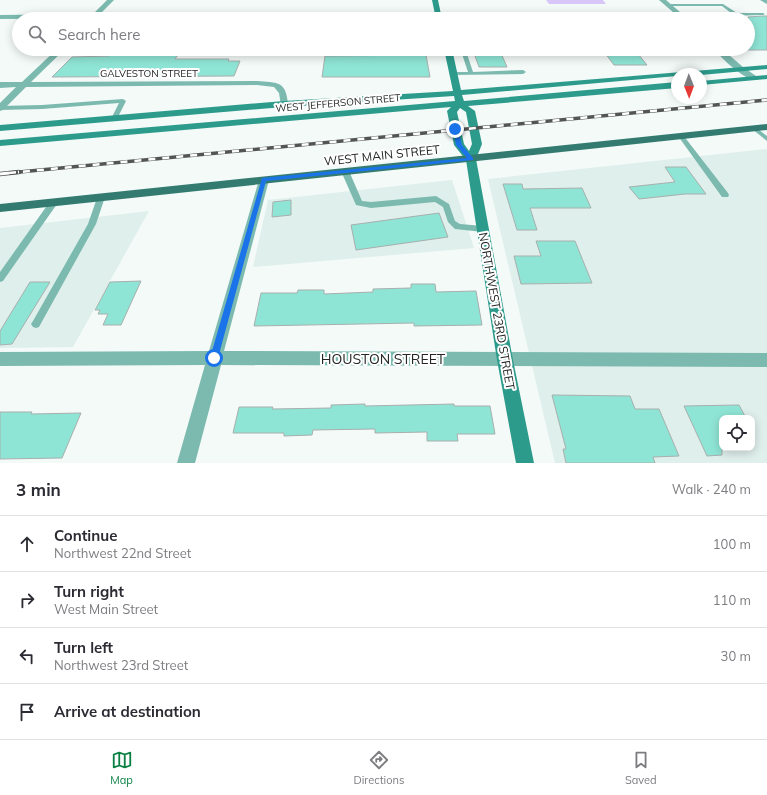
<!DOCTYPE html>
<html lang="en">
<head>
<meta charset="utf-8">
<style>
	body { margin:0; font-family:Mulish,sans-serif; background:#f7f7f7; color:#2b2b33 }
	.controls { position:absolute; right:12px; bottom:12px; display:grid; overflow:hidden; border-radius:8px; box-shadow:0 2px 10px #0003 }
	.controls button { width:36px; height:36px; display:grid; place-items:center; padding:0; border:0; border-bottom:1px solid #e1e1e2; background:#fff; color:#2b2b33; font:20px sans-serif }
	.compass { position:absolute; left:671px; top:68px; width:36px; height:36px; border-radius:50%; background:#fff; box-shadow:0 2px 10px #0003; rotate:179deg }
	.stop { position:absolute; width:12px; height:12px; margin:-9px; border:3px solid #1a73e8; border-radius:50%; background:#fff }
	.stop.end { background:#1a73e8; border-color:#fff; box-shadow:0 1px 4px #0008 }
	.list { margin:0; padding:0; list-style:none }
	h2 { display:flex; justify-content:space-between; align-items:center; height:52px; margin:0; padding:0 16px; font-size:17px }
	h2 small { font-size:13px; font-weight:400; color:#7c7c81 }
	.list li { display:grid; grid-template-columns:26px 1fr auto; gap:12px; align-items:center; box-sizing:border-box; height:56px; padding:0 16px; border-top:1px solid #e1e1e2 }
	.list b { display:block; font-size:15px; white-space:nowrap }
	.list p { margin:0; font-size:13px; white-space:nowrap; color:#7c7c81 }
	.list em { font-size:13px; font-style:normal; color:#7c7c81 }
	.icon { flex:none; width:22px; height:22px; fill:none; stroke:currentColor; stroke-width:2; stroke-linecap:round; stroke-linejoin:round }
	.map { position:relative; flex:none; width:767px; height:463px; overflow:hidden }
	.search { position:absolute; background:#fff; box-shadow:0 2px 10px #0003; left:12px; right:12px; top:12px; height:44px; display:flex; align-items:center; gap:10px; box-sizing:border-box; padding:0 14px; border-radius:22px; color:#7c7c81; font-size:15px }
	.sheet { height:276px; background:#fff }
	nav { display:flex; justify-content:space-around; align-items:center; box-sizing:border-box; height:56px; border-top:1px solid #e1e1e2; background:#fff; font-size:11px; color:#7c7c81 }
	nav a { display:grid; justify-items:center; gap:2px }
	nav .on { color:#0b8043 }
	.map>svg:first-child { display:block }
	.built { fill:#dfefec; fill-rule:evenodd }
	.green { fill:#d9c6f8 }
	.building { fill:#8fe5d5; stroke:#a8afad }
	.lines { fill:none; stroke-linecap:round; stroke-linejoin:round }
	.lane { fill:#7cbaaf; fill-rule:evenodd }
	.street { fill:#7cbaaf; fill-rule:evenodd }
	.secondary { fill:#2d9b8b; fill-rule:evenodd }
	.primary { fill:#337b70; fill-rule:evenodd }
	.rail-far1-casing { stroke:#525554; stroke-width:3.5 }
	.rail-casing { stroke:#525554; stroke-width:4.5 }
	.rail-far1 { stroke:#fff; stroke-width:2.5; stroke-dasharray:7; stroke-linecap:butt }
	.rail { stroke:#fff; stroke-width:3; stroke-dasharray:9; stroke-linecap:butt }
	.route { fill:#1a73e8 }
	.labels { text-anchor:middle; dominant-baseline:central; stroke-width:4; stroke-linejoin:round; paint-order:stroke }
	.far-street-label { font-size:10px; fill:#252727; stroke:#fff }
	.street-label { font-size:12px; fill:#252727; stroke:#fff }
	.near-street-label { font-size:14px; fill:#252727; stroke:#fff }
</style>
</head>
<body>
<div class="map">
<svg width="767" height="463" viewBox="0 0 767 463">
	<rect width="100%" height="100%" fill="#f3faf8"/>
	<path class="built" d="M767 149V463H555L488 179ZM722 418H752V448H722Z
		M452 180 474 248 253 267 268 200Z
		M149 211 73 347 0 348V228Z"/>
	<path class="green" d="M546 0H603L606 4H549Z"/>
	<path class="building" d="M763 16H767V50H748V17Z
		M602 49H634L647 65H614Z
		M112 52H180L175 59H229L228 61H240L234 76 52 77 72 57 109 56Z
		M474 53H501L507 67H479Z
		M426 55 430 77H322L325 56Z
		M665 167H686L706 194H685L639 199 629 187 675 182Z
		M503 184H522L523 189 582 188 591 208H530L537 230H517Z
		M291 200V215L272 217 273 202Z
		M439 213 448 237 356 250 351 225Z
		M536 241H575L592 283 521 284 514 256H541Z
		M141 281 121 325H103L108 314H98L100 310H95L110 282Z
		M30 282H50L12 344 0 345V331Z
		M411 284H435L436 292 476 291 482 325 414 326V323L254 326 261 293H297L298 290H324V294L373 292V289L411 288Z
		M552 395 630 396 635 409H659L679 456 653 457 655 463H566L563 449H566Z
		M365 404V406L454 404V406H490L495 434H457L458 441H427V432L375 433V429L313 430 312 435 284 436V433H233L239 407H273L272 409 331 408V405Z
		M739 405 746 418H722V455L707 456 684 406Z
		M0 412H32L31 414 81 413 62 458 0 459Z"/>
	<g class="lines">
		<path class="lane" d="M668 4H723L737 13H763L765 14 763 15 681 17H679V15L731 13 722 6H666V4Z
			M448 50 466 51 473 72 523 70 526 72 523 74 452 75V73L454 72H468L462 54 446 53V51Z
			M123 99 126 101 117 119 114 121 111 119 119 103 42 109 0 110V106L42 105Z
			M754 126 767 136V141L752 129V127Z
			M681 134 683 135 728 193 729 195 728 197H722L678 136Z
			M343 169H347L349 171 362 201 371 202 436 196 449 204 455 221 460 224 483 226 487 229 483 232 455 229 448 222 443 207 435 202 371 208 356 205 341 171Z
			M98 195H104L105 197 96 224 39 327 36 328 33 327 31 324 33 321 88 224Z
			M54 199 58 202 57 204 3 281 0 282V272L51 200Z"/>
		<path class="street" d="M107 0H114L100 14 437 12 440 14 437 16 0 19V15L93 14Z
			M659 0H666L688 19H681Z
			M760 0H767V4Z
			M57 49H65L31 82 257 81C277 83 286 80 288 104L284 107 281 106 279 93 274 87 257 85 26 87 3 110 0 111V103L16 87 0 88V82H22Z
			M714 49H722L743 67 759 78 758 80C746 82 721 58 714 49Z
			M264 177 268 178 269 180 224 351 767 353V367L221 365 195 463H177L205 365 0 366V352L209 351 259 180 260 178Z"/>
		<path class="secondary" d="M432 0H438L442 19H436Z
			M444 49H452L461 90 767 65V69L701 75 677 74V76L462 95 464 101 677 82V88L468 106 475 111 482 144 476 159 513 360 534 463H516L497 360 466 160 454 145 447 111 451 107 0 146V140L455 101 454 96 284 107 0 131V125L284 101 453 91ZM460 108 466 112 472 144 469 151 464 144 457 112Z
			M767 75V79L701 85V81Z"/>
		<path class="primary" d="M767 124V130L0 212V204Z"/>
		<g class="rail-far1-casing">
			<path id="rail-far1" d="M9 173 767 100"/>
		</g>
		<g class="rail-casing">
			<path id="rail" d="M0 174 19 172"/>
		</g>
		<use href="#rail-far1" class="rail-far1"/>
		<use href="#rail" class="rail"/>
	</g>
	<path class="route" d="M455 127 458 129 462 145 473 158V160L266 181 218 358 217 360H211L210 358 262 178 467 158 456 145 453 129Z"/>
	<g class="labels">
		<g class="far-street-label">
			<text x="149" y="73">GALVESTON STREET</text>
			<text transform="translate(338 103) rotate(-5)">WEST JEFFERSON STREET</text>
		</g>
		<g class="street-label">
			<text transform="translate(382 155) rotate(-6)">WEST MAIN STREET</text>
			<text transform="translate(497 311) rotate(80)">NORTHWEST 23RD STREET</text>
		</g>
		<g class="near-street-label">
			<text x="383" y="359">HOUSTON STREET</text>
		</g>
	</g>
</svg>
<div class="controls">
<button><svg class="icon" aria-label="locate" viewBox="0 0 24 24"><circle cx="12" cy="12" r="6"/><path d="M12 2v4M12 18v4M2 12h4M18 12h4"/></svg></button>
</div>
<svg class="compass" viewBox="-18 -18 36 36"><path d="M0-13l5 13h-10z" fill="#e53935"/><path d="M0 13l5-13h-10z" fill="#7c7c81"/></svg>
<div class="stop" style="left:214px;top:358px"></div>
<div class="stop end" style="left:455px;top:129px"></div>
<div class="search"><svg class="icon" aria-label="search" viewBox="0 0 24 24"><circle cx="10" cy="10" r="6"/><path d="M15 15l6 6"/></svg>Search here</div>
</div>
<section class="sheet">
<h2>3 min<small>Walk · 240 m</small></h2>
<ul class="list">
<li><svg class="icon" aria-label="ahead" viewBox="0 0 24 24"><path d="M12 20V5M6 11l6-6 6 6"/></svg><div><b>Continue</b><p>Northwest 22nd Street</p></div><em>100 m</em></li>
<li><svg class="icon" aria-label="right" viewBox="0 0 24 24"><path d="M7 20v-9h11M14 6l5 5-5 5"/></svg><div><b>Turn right</b><p>West Main Street</p></div><em>110 m</em></li>
<li><svg class="icon" aria-label="left" viewBox="0 0 24 24"><path d="M17 20v-9H6M10 6l-5 5 5 5"/></svg><div><b>Turn left</b><p>Northwest 23rd Street</p></div><em>30 m</em></li>
<li><svg class="icon" aria-label="arrive" viewBox="0 0 24 24"><path d="M6 21V4h12l-3 4 3 4H6"/></svg><div><b>Arrive at destination</b></div></li>
</ul>
</section>
<nav>
<a class="on"><svg class="icon" aria-label="map" viewBox="0 0 24 24"><path d="M3 6l6-2 6 2 6-2v14l-6 2-6-2-6 2zM9 4v14M15 6v14"/></svg>Map</a>
<a><svg class="icon" aria-label="directions" viewBox="0 0 24 24"><path d="M12 3l9 9-9 9-9-9zM9 14v-3h6M13 9l2 2-2 2"/></svg>Directions</a>
<a><svg class="icon" aria-label="saved" viewBox="0 0 24 24"><path d="M7 4h10v16l-5-4-5 4z"/></svg>Saved</a>
</nav>
</body>
</html>
